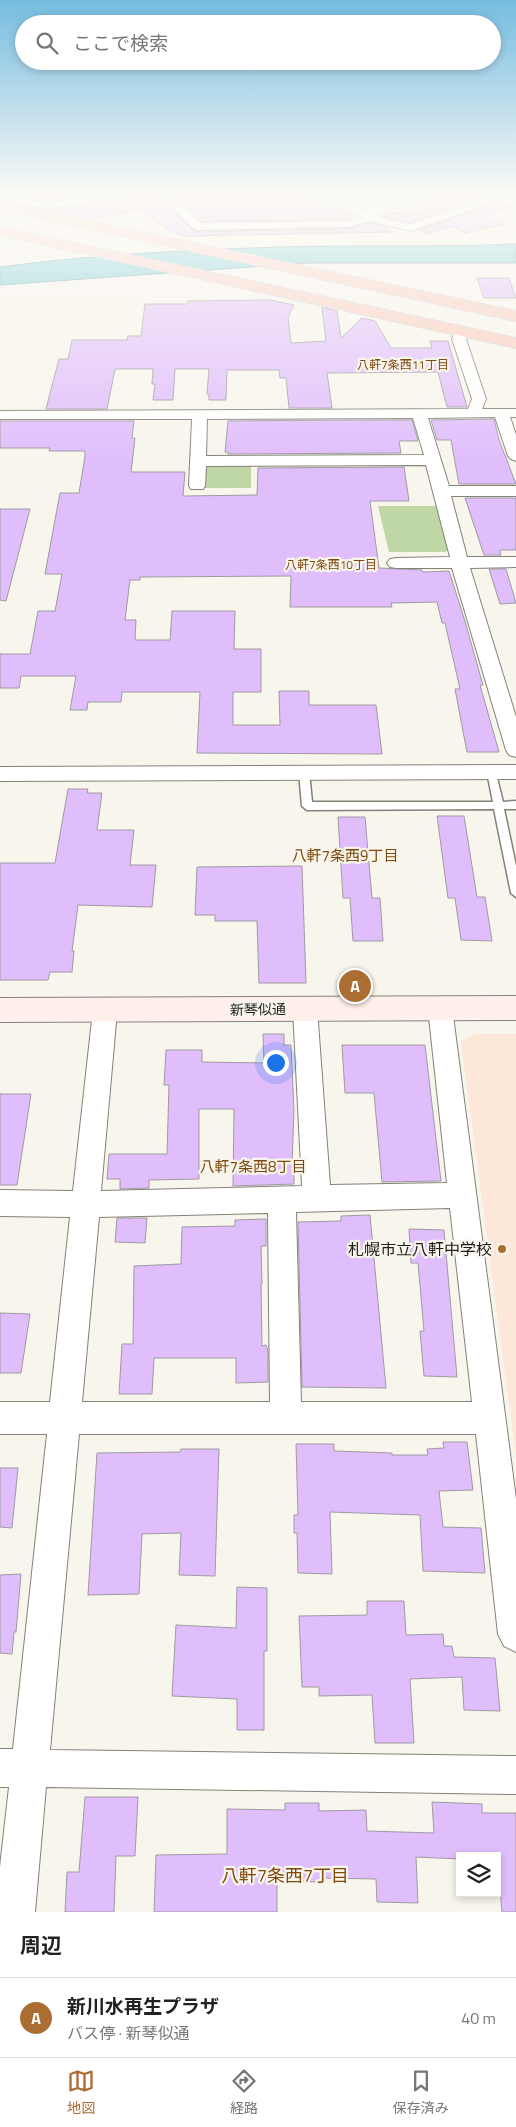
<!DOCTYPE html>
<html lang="ja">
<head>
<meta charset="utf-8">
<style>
	body { margin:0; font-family:"Titillium Web","Noto Sans JP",sans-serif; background:#f2f2f2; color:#222 }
	.controls { position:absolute; right:15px; bottom:15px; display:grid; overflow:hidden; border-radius:0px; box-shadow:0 2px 8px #0003 }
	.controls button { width:45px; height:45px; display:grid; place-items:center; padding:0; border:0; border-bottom:1px solid #e0e0e0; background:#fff; color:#222; font:25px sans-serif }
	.you { position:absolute; left:275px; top:1062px; width:18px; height:18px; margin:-12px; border:4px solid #fff; border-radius:50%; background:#1a73e8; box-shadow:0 0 0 8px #1a73e833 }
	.badge { display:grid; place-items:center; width:32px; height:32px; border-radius:50%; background:#ac6d33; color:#fff; font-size:16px; font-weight:700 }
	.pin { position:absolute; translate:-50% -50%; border:2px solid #fff; box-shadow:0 1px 5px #0006 }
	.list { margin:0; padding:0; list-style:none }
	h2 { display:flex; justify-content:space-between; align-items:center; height:65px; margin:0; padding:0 20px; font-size:21px }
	h2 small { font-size:16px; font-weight:400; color:#767676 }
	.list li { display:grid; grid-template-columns:32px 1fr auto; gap:15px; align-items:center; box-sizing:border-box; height:80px; padding:0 20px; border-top:1px solid #e0e0e0 }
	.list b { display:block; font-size:19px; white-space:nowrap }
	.list p { margin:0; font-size:16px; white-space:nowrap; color:#767676 }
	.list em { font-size:16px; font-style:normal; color:#767676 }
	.icon { flex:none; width:28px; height:28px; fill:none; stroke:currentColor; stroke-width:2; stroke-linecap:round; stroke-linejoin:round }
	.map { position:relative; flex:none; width:516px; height:1912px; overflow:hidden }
	.search { position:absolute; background:#fff; box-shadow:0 2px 8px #0003; left:15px; right:15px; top:15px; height:55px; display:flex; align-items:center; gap:12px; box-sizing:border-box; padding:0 18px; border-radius:28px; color:#767676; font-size:19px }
	.sheet { height:145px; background:#fff }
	nav { display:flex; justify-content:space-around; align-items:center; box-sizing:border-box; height:70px; border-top:1px solid #e0e0e0; background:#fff; font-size:14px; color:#767676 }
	nav a { display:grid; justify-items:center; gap:2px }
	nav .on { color:#ac6d33 }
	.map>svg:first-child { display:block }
	.education { fill:#fce7d8 }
	.green { fill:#bed7a4 }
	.water { fill:#6ac8d4; stroke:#53949c }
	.building { fill:#e0befc; stroke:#9f9aa2 }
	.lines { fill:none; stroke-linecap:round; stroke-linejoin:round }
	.lane-casing { stroke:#848179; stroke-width:3 }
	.street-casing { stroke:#848179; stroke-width:2 }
	.secondary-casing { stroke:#848179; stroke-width:2 }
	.highway-casing { stroke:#d2d2d1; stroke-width:2 }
	.lane { fill:#fff; fill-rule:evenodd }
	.street { fill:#fff; fill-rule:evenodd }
	.secondary { fill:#feefeb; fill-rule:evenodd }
	.highway { fill:#facabc; fill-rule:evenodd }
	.poi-dot { fill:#ac6d33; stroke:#f8f5ec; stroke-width:2 }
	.labels { text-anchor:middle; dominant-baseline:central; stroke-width:4.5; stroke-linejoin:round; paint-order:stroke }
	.far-neighbourhood-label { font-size:12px; fill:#7f490d; stroke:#f8f5ec }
	.street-label { font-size:14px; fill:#1d1c18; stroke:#f8f5ec }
	.neighbourhood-label { font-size:15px; fill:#7f490d; stroke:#f8f5ec }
	.near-poi-label { font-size:16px; fill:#1d1c18; stroke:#f8f5ec; text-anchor:end }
	.near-neighbourhood-label { font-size:18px; fill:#7f490d; stroke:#f8f5ec }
</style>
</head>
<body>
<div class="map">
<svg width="516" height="1912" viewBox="0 0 516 1912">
	<rect width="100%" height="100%" fill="#f8f5ec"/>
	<path class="education" d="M474 1034H516V1456L461 1042Z"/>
	<path class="green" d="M208 466H251V488H202L204 469Z
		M378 506H438L450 550 445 552H389Z"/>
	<path class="water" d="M516 244V263H307L0 285V267C83 256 167 251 250 248 339 244 427 248 516 244Z"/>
	<path class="building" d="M12 195H86L47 201Z
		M127 195H155L193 230 198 232 349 229 370 223 387 227V230L392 232 184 236 172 231 139 210 89 219 49 211 120 200Z
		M172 195H289L309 203 310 212 327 206 354 217 348 219 202 221Z
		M427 195H481L484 196 410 222 394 219 382 214 430 211 411 204 425 199Z
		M500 202 512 207 484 216 504 224 464 233 453 226 427 234 419 230Z
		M477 278H509L516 298H484Z
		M270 300 294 305 288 317 291 343 326 341 322 307 337 311 341 338 362 318 375 321 391 348H432L430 341H448L467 407H447L438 372 327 373 332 408H289L286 378H280L279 370H227L226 400H209V394H207L209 369H175L173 400H153L155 384H152L153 369H115L107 409H46L59 359H68L72 340H127L128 336H141L145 304H188V301Z
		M494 419 499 440 516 484H459L451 440H437L431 420Z
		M334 420H412L418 441H399L401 453 228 454V452H225L228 421Z
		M0 421H134L132 438H135L131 472H185L183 496 257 495 258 468 404 467 409 501H370L379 568 422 570 423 572 449 571 464 618 483 685H480L499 752H467L455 689H460L445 623H442L437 602 391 603 392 607H290L291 576 140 577V580H130L125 620H136L135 640H170L172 611H235L234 649H261V692H233V725H280L279 691H309V705H376L382 754 197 753 200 692H122L121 702H88L87 710H70L76 676H21L19 688H0V654H30L38 611H55L62 574H45L60 493H79L85 456V451H49L50 448H0Z
		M465 498H516V550H502L500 551 501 555H484Z
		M0 509H30L6 601 0 600Z
		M489 569H506L516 603 500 604Z
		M68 789H88L87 793H102L97 830H134L130 865H156L152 907 78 905 72 951H74L72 972H50L48 980H0V863H55Z
		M437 816H464L477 897H485L492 941 461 940 455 898H448Z
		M338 817H365L372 898H380L383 941H353L350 898H343Z
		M302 866 306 983H259L257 921H215V915H195L197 867Z
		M263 1034H284V1045H291L294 1111 292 1163H294V1184L233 1186 234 1109H199V1179L149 1180V1188L120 1189V1179H107L109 1154H167L169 1085H164L166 1050H202V1062L264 1063Z
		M342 1045H425L441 1181 382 1182 374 1093H345Z
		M0 1094H31L17 1185H0Z
		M370 1215 386 1388 302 1387 298 1222 341 1221V1216Z
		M117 1218H147L145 1243 115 1242Z
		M266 1219V1246H261L262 1284H261L262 1346 266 1345 268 1351V1382L236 1383V1358H154L152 1394H119L122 1344H133L134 1266 181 1264 182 1227 235 1226V1220Z
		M409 1229 444 1230 457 1377 424 1376 420 1331H424L418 1263H411Z
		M0 1313 30 1314 21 1373H0Z
		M443 1442H467L473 1490 439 1491 443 1527 481 1528 485 1573 423 1571 420 1515 330 1512 332 1574 298 1573 297 1533H294V1515H298L296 1444H334V1451L392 1453V1455H428L427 1449 444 1448Z
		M181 1449H219L215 1576 179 1575 181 1533 142 1534 139 1594 88 1595 97 1453 180 1452Z
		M0 1468H18L12 1528 0 1527Z
		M21 1574 16 1632H14L12 1654 0 1653V1575Z
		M237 1587 267 1588V1651H264V1730H237V1699L172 1696 176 1625 236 1628Z
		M367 1601H404L406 1635 443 1634 444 1646H452L454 1657 495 1658 500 1711 464 1710 462 1677 410 1679 414 1743H375L372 1695 319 1696V1687H302L299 1616 367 1615Z
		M85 1797H138L135 1856H116L114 1912H65L67 1872H79Z
		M432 1802 482 1804V1813H516V1912H502L497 1856H460V1859L416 1857 418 1903 377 1902 376 1879 321 1878V1882L277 1881V1912H154L156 1855 227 1854V1809L285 1810V1803H319V1811L366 1810 367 1831 434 1833Z"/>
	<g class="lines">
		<g class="lane-casing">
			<path id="lane" d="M304 769 309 772 312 802H493L487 772 489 770H495L503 802 516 801V809H504L516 866V897L511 893 494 809 307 810 302 806 299 772Z"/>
		</g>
		<g class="street-casing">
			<path id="street" d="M0 195 47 203 98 195H125L120 198 47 209 0 201Z
				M157 195H169L201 223 348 221 360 217 313 195H328L364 210 409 195H425L424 197 376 214 393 221 410 224 494 195H510L509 197 411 231 370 221 349 227 198 230 194 229Z
				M461 327 468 331 466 339 486 399 482 409H516V417H510L516 435V461L511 459 508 456 495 417 428 418 449 486H516V496H451L467 557H516V567L470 568 516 717V757L509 755 506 750 452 568H396L390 567 387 563 390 559 396 558 450 557 426 465 206 466 205 486 203 489H191L189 486 192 419H0V411L468 409 472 399 452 339 456 328ZM413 418 424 455 206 456 207 419Z
				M516 765V779L0 781V767Z
				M440 998 449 1001 452 1008 516 1499V1652L504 1646 498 1634 476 1434H79L50 1750 516 1756V1794L46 1787 35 1912H0V1867L9 1787H0V1749H13L47 1434H0V1402H50L70 1217 0 1216V1190L73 1191 93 1011 96 1004 105 1001 114 1004 117 1011 101 1191 302 1186 293 1009 296 1002 305 999 314 1002 317 1009 330 1185 447 1183 428 1008 431 1001ZM450 1208 472 1402H301L296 1212ZM268 1213 270 1402H82L99 1217Z"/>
		</g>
		<g class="secondary-casing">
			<path id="secondary" d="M516 996V1020L0 1022V998Z"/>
		</g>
		<g class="highway-casing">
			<path id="highway" d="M0 202 516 311V321L0 210Z
				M0 227 516 338V348L0 235Z"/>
		</g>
		<use href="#lane" class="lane"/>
		<use href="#street" class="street"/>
		<use href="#secondary" class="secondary"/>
		<use href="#highway" class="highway"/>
	</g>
	<linearGradient id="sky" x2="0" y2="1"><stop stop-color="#75bce0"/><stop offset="0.42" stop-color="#fcfaf6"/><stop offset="1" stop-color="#fcfaf6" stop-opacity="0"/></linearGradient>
	<rect width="516" height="463" fill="url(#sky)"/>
	<circle class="poi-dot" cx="502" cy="1249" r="5"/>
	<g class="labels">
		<g class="far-neighbourhood-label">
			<text x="403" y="364">八軒7条西11丁目</text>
			<text x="331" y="564">八軒7条西10丁目</text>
		</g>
		<g class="street-label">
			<text transform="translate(258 1009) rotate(-1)">新琴似通</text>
		</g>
		<g class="neighbourhood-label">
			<text x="345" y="855">八軒7条西9丁目</text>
			<text x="253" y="1166">八軒7条西8丁目</text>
		</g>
		<g class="near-poi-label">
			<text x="492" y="1249">札幌市立八軒中学校</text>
		</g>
		<g class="near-neighbourhood-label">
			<text x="285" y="1875">八軒7条西7丁目</text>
		</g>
	</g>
</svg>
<div class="controls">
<button><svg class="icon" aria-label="layers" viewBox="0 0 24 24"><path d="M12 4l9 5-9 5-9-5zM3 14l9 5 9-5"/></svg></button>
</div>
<div class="you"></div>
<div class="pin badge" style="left:355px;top:986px">A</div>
<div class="search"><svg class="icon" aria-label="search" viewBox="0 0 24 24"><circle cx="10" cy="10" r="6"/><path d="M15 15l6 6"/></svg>ここで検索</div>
</div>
<section class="sheet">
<h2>周辺<small></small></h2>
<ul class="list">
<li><span class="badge">A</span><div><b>新川水再生プラザ</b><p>バス停 · 新琴似通</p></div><em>40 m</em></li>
</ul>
</section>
<nav>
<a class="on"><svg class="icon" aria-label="map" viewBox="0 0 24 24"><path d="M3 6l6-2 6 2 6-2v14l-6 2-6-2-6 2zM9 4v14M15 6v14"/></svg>地図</a>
<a><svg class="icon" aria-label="directions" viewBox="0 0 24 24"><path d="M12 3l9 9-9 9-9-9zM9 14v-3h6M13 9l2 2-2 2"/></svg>経路</a>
<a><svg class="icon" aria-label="saved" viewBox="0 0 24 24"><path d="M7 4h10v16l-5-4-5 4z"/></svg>保存済み</a>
</nav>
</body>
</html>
